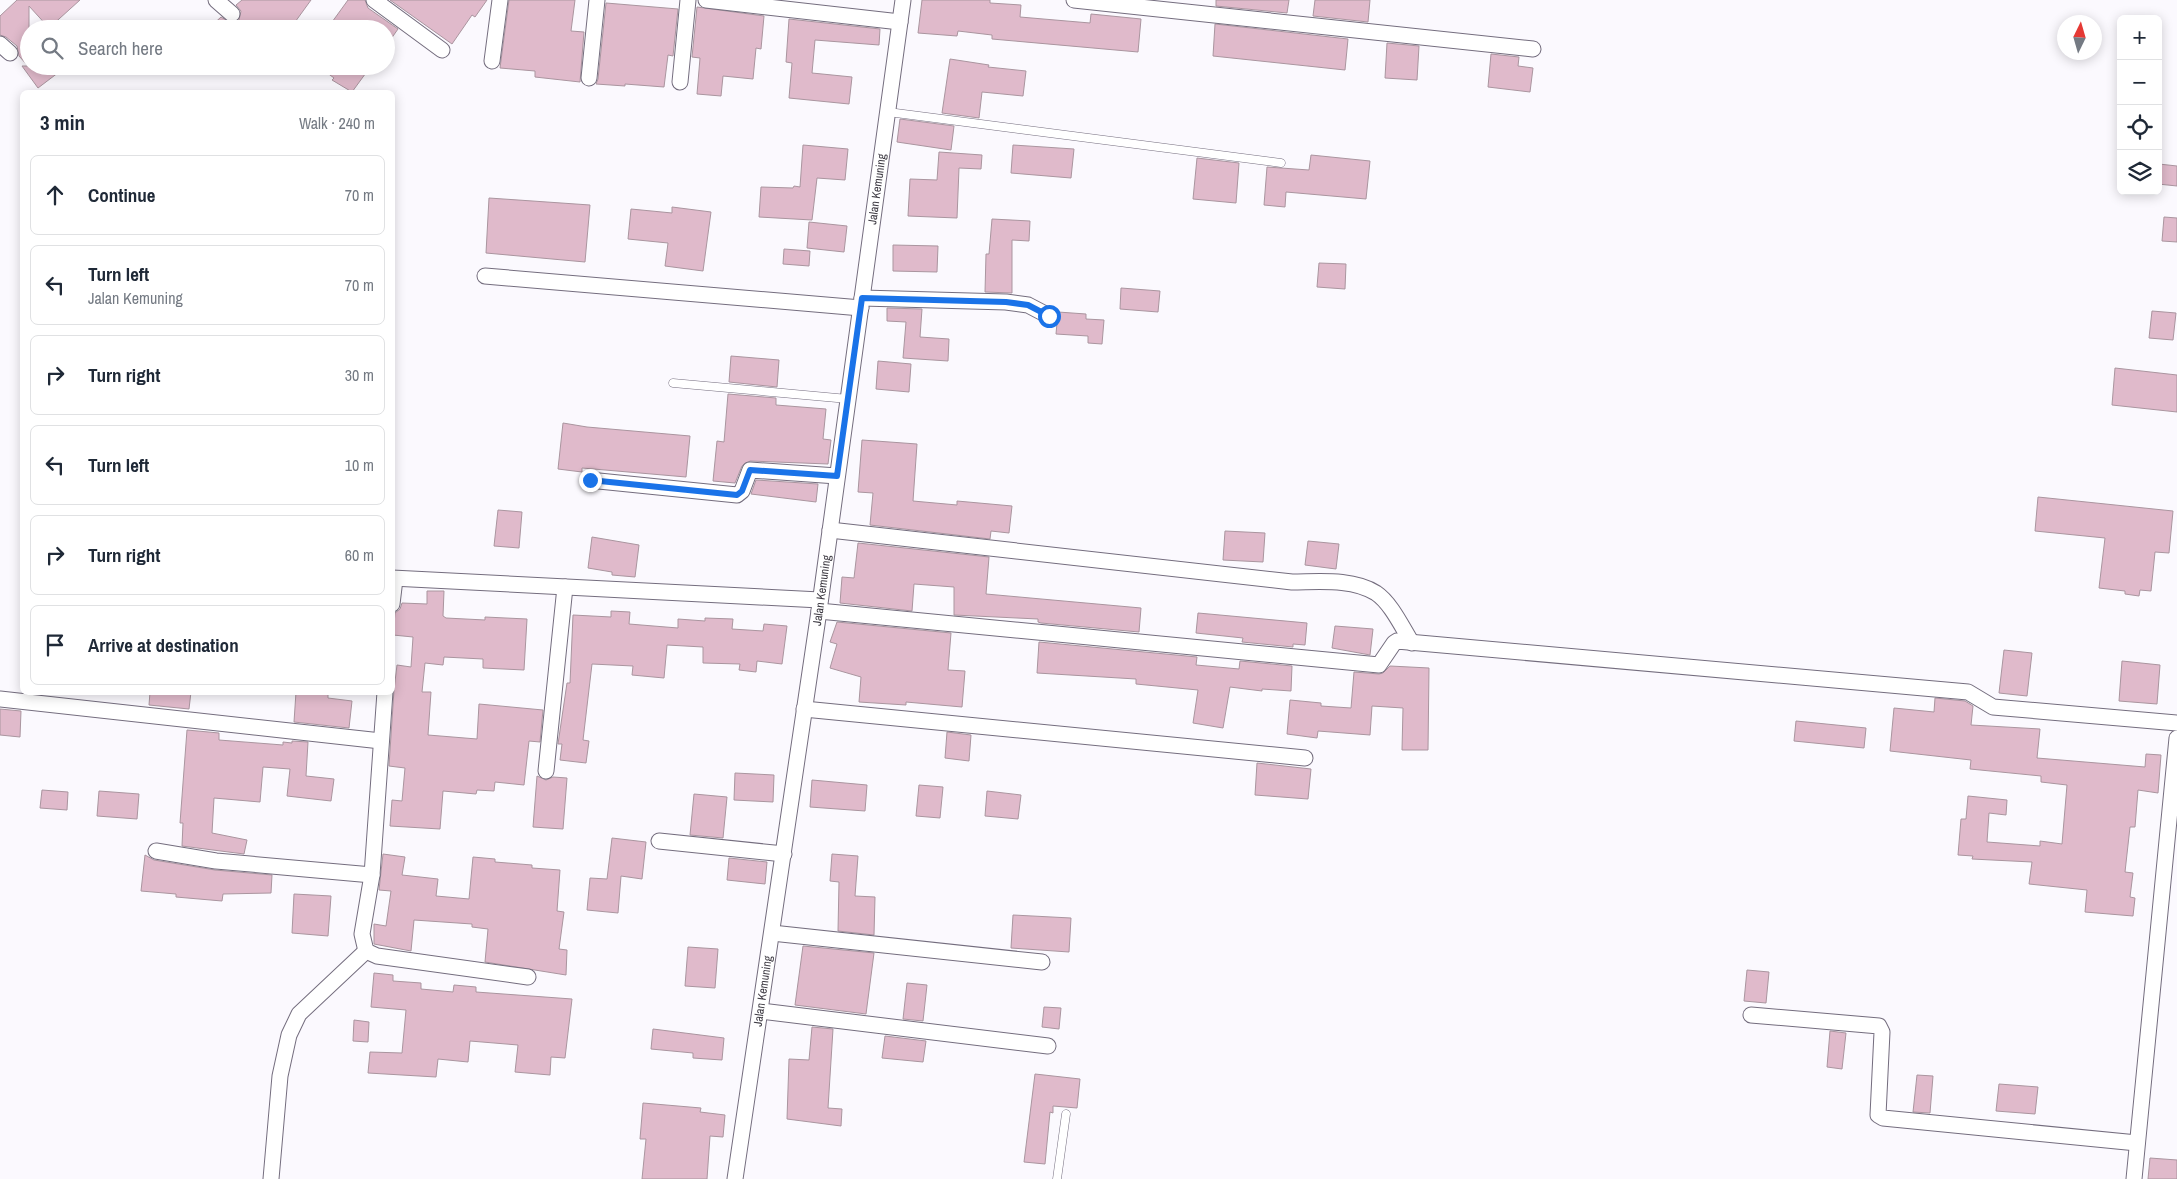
<!DOCTYPE html>
<html lang="en">
<head>
<meta charset="utf-8">
<style>
	body { margin:0; font-family:"Archivo Narrow",sans-serif; background:#f2f2f3; color:#1f2937 }
	.controls { position:absolute; right:15px; top:15px; display:grid; overflow:hidden; border-radius:8px; box-shadow:0 2px 12px #0003 }
	.controls button { width:45px; height:45px; display:grid; place-items:center; padding:0; border:0; border-bottom:1px solid #e0e1e3; background:#fff; color:#1f2937; font:25px sans-serif }
	.compass { position:absolute; left:2057px; top:15px; width:45px; height:45px; border-radius:50%; background:#fff; box-shadow:0 2px 12px #0003; rotate:5deg }
	.stop { position:absolute; width:15px; height:15px; margin:-11px; border:4px solid #1a73e8; border-radius:50%; background:#fff }
	.stop.end { background:#1a73e8; border-color:#fff; box-shadow:0 1px 5px #0008 }
	.list { margin:0; padding:0; list-style:none }
	h2 { display:flex; justify-content:space-between; align-items:center; height:65px; margin:0; padding:0 20px; font-size:21px }
	h2 small { font-size:16px; font-weight:400; color:#747a83 }
	.list li { display:grid; grid-template-columns:32px 1fr auto; gap:15px; align-items:center; box-sizing:border-box; height:80px; margin:0 10px 10px; padding:0 10px; border:1px solid #e0e1e3; border-radius:8px }
	.list b { display:block; font-size:19px; white-space:nowrap }
	.list p { margin:0; font-size:16px; white-space:nowrap; color:#747a83 }
	.list em { font-size:16px; font-style:normal; color:#747a83 }
	.icon { flex:none; width:28px; height:28px; fill:none; stroke:currentColor; stroke-width:2; stroke-linecap:round; stroke-linejoin:round }
	.map { position:relative; flex:none; width:2177px; height:1179px; overflow:hidden }
	.search { position:absolute; background:#fff; box-shadow:0 2px 12px #0003; left:20px; top:20px; width:375px; height:55px; display:flex; align-items:center; gap:12px; box-sizing:border-box; padding:0 18px; border-radius:28px; color:#747a83; font-size:19px }
	.panel { position:absolute; background:#fff; box-shadow:0 2px 12px #0003; left:20px; top:90px; width:375px; height:605px; border-radius:8px }
	.map>svg:first-child { display:block }
	.building { fill:#e0bacb; stroke:#aa959f }
	.lines { fill:none; stroke-linecap:round; stroke-linejoin:round }
	.lane-casing { stroke:#746d7e; stroke-width:9 }
	.street-casing { stroke:#746d7e; stroke-width:17 }
	.lane { stroke:#fff; stroke-width:8 }
	.street { stroke:#fff; stroke-width:15 }
	.route { stroke:#1a73e8; stroke-width:6 }
	.labels { text-anchor:middle; dominant-baseline:central; stroke-width:5; stroke-linejoin:round; paint-order:stroke }
	.street-label { font-size:12px; fill:#3e3b43; stroke:#fff }
</style>
</head>
<body>
<div class="map">
<svg width="2177" height="1179" viewBox="0 0 2177 1179">
	<rect width="100%" height="100%" fill="#fbf9fe"/>
	<path class="building" d="M17 0H80L49 28 29 6V66H67L38 88 22 66H28L19 56 17 46 6 37 0 35V16Z
		M242 0H311L290 29H208L221 17 231 23 239 20 241 11 236 5Z
		M348 0H365L368 8 398 29 386 46V29H327Z
		M390 0H487L475 17 472 15 452 44Z
		M509 0H575L571 31 584 32 580 82 535 77V71L500 68Z
		M922 0H990V3L1021 5 1020 17 1090 23 1091 14 1141 19 1138 52 992 39V35L958 31 957 36 918 33Z
		M1216 0H1289L1287 13 1216 6Z
		M1315 0H1370L1368 22 1313 16Z
		M606 3 678 9 673 56 668 55 664 87 625 84V86L596 84 598 79Z
		M697 7 764 16 761 49 756 48 753 79 723 76 721 96 697 94 700 58 692 57Z
		M789 19 880 29 879 45 815 40 812 73 852 77 849 104 789 98 792 63 786 62Z
		M1215 24 1348 39 1345 70 1213 56Z
		M1387 43 1419 46 1417 80 1385 78Z
		M1491 54 1519 57 1518 66 1533 68 1530 92 1488 87Z
		M950 59 989 65 988 67 1026 71 1023 96 982 92 979 118 942 113Z
		M318 66H371L352 92 332 80 334 78Z
		M900 119 954 126 951 150 897 142Z
		M803 145 848 149 845 180 817 178 812 220 759 217 761 187 793 188 794 186 800 187Z
		M1013 145 1074 149 1071 178 1011 173Z
		M939 152 982 155 981 169 959 168 957 218 908 216 910 179 937 180Z
		M1311 155 1370 161 1366 199 1286 192 1285 207 1264 205 1267 167 1309 170Z
		M1197 158 1239 163 1236 203 1193 199Z
		M2159 164 2177 166V186L2158 184Z
		M489 198 590 205 585 262 486 253Z
		M672 207 711 212 703 271 665 266 668 243 628 239 631 209 672 213Z
		M2164 217 2177 218V242L2162 241Z
		M992 219 1030 221 1029 241 1012 240V293L985 292 986 254H989Z
		M809 222 847 226 844 252 807 248Z
		M893 245 938 246 937 272 893 271Z
		M784 249 810 251 809 266 783 264Z
		M1319 263 1346 264 1345 289 1317 287Z
		M1121 288 1160 291 1158 312 1120 309Z
		M887 308 922 309 920 337 949 339 948 361 903 358 906 322 887 321Z
		M2152 311 2176 313 2173 340 2149 338Z
		M1058 312 1086 314V319L1104 320 1102 344 1088 343V336L1056 334Z
		M731 356 779 360 777 387 729 382Z
		M878 361 911 364 909 392 876 389Z
		M2115 368 2177 375V412L2112 405Z
		M728 394 776 398V405L826 409 823 439 831 440 828 464 750 461 742 466 735 483 713 481 717 441 724 442Z
		M563 423 587 427 690 436 686 477 582 468V472L558 469Z
		M862 440 917 444 913 501 957 505V501L1012 506 1009 533 991 531 990 539 870 525 873 493 858 492Z
		M756 480 818 484 816 502 751 494Z
		M2038 497 2173 511 2169 553 2155 552 2151 591 2140 590 2139 596 2125 594V591L2099 588 2105 538 2035 531Z
		M498 510 522 512 519 548 494 546Z
		M1225 531 1265 533 1263 562 1223 560Z
		M592 537 639 545 635 577 612 575V572L588 568Z
		M1308 541 1339 544 1336 569 1305 565Z
		M858 543 989 557 986 594 1141 608 1139 632 1041 623 1038 622V619L954 615V587L914 584 912 611 840 603 842 577 854 578Z
		M427 591H444L443 616 446 618 485 620V617L527 619 524 670 483 668V659L444 657 443 665 425 663 422 692H431L428 735 477 739 479 704 543 710 540 742 529 741 524 785 495 782 494 791 477 790 476 794 443 791 440 829 390 826 392 800 402 801 405 768 389 766 394 690 397 665 411 667 413 637 393 635 395 613 400 609 402 603 427 604Z
		M611 611 630 612 629 624 678 628V619L705 621V618L733 619 732 629 763 631 764 624 787 626 782 664 757 661 756 672 739 670 740 664 703 663V647L667 645 664 678 632 675 633 666 592 664 583 740 589 741 586 763 560 760 562 744H558L567 683H570L573 615 611 617Z
		M1198 613 1307 623 1305 645 1293 644V647L1242 642 1243 638 1196 633Z
		M837 622 951 633 948 670 965 671 962 707 906 702V705L859 702 861 677 830 668 837 644 830 642Z
		M1335 626 1373 629 1370 655 1332 648Z
		M1039 642 1197 657 1196 665 1239 669 1240 661 1292 666 1291 691 1262 689V691L1230 687 1223 728 1193 723 1198 690 1136 684V679L1037 673Z
		M2004 650 2032 653 2027 696 1999 693Z
		M2122 661 2160 665 2157 704 2119 701Z
		M1390 666 1429 668 1428 750H1402L1403 708 1372 706 1370 735 1318 731 1317 738 1287 734 1290 700 1321 703V706L1351 708 1354 672 1379 674 1383 673Z
		M150 692H191L189 709 149 705Z
		M296 692 328 693V698L352 701 349 728 294 722Z
		M1935 698 1965 701 1973 706 1971 725 2040 729 2037 758 2145 767 2146 754 2161 755 2158 793 2138 790 2135 827H2130L2125 872 2133 873 2130 897 2135 898 2133 916 2085 912 2087 890 2029 884 2032 862 1972 859 1973 856 1958 855 1961 819H1966L1968 796 2007 800 2006 815 1989 813 1987 842 2040 846V841L2062 844 2067 785 2041 782V776L1970 769 1971 760 1890 751 1894 708 1934 712Z
		M0 709 21 711 20 737 0 735Z
		M1796 721 1866 728 1864 748 1794 741Z
		M187 730 219 733V740L283 745V742L292 743V741L308 742 306 776 334 779 331 801 287 796 290 769 263 767 260 802 214 798 212 833 247 840 244 854 182 846 183 823H180Z
		M947 732 971 735 969 761 945 758Z
		M1257 763 1311 769 1308 799 1255 795Z
		M735 773 774 775 773 802 734 800Z
		M537 776 546 780 553 777 567 778 563 829 533 827Z
		M812 780 867 785 865 811 810 807Z
		M919 785 943 787 940 818 916 816Z
		M42 790 68 792 67 810 40 808Z
		M99 791 139 794 137 819 97 816Z
		M987 791 1021 795 1018 819 985 816Z
		M694 794 727 797 723 838 690 835Z
		M612 838 646 842 642 879 621 876 618 913 587 910 590 878 607 879Z
		M383 854 405 857 402 875 438 879 436 896 469 899 473 857 495 859V862L532 865V868L560 870 557 911 564 912 559 949 567 950 566 975 485 962 488 929 472 927V924L414 920 411 951 374 944V924L386 926 391 891 379 890Z
		M832 854 858 856 855 896 875 897 874 935 838 931 839 882 830 881Z
		M145 855 154 860 215 870 272 875 271 893 223 894 222 901 176 897V894L141 891Z
		M729 858 767 862 765 884 727 880Z
		M294 894 331 896 328 936 292 933Z
		M1013 915 1071 918 1069 952 1011 948Z
		M803 946 874 953 866 1014 795 1005Z
		M688 947 718 949 715 988 685 986Z
		M1747 970 1769 972 1766 1003 1744 1001Z
		M374 973 393 975V981L421 983V989L453 992 454 985 476 987V992L572 999 565 1058 551 1057 550 1075 515 1072 518 1045 470 1041 468 1062 438 1059 436 1077 368 1073 370 1052 402 1053 406 1010 371 1007Z
		M907 983 927 985 923 1021 903 1019Z
		M1044 1007 1061 1008 1059 1029 1042 1027Z
		M354 1020 369 1022 368 1042 353 1041Z
		M812 1027 833 1029 828 1108 842 1109 841 1126 787 1119 789 1059 809 1060Z
		M653 1029 724 1038 722 1060 693 1058V1053L651 1049Z
		M1830 1031 1846 1033 1842 1069 1827 1067Z
		M885 1036 926 1041 923 1062 882 1058Z
		M1035 1074 1080 1079 1077 1108 1053 1106V1113L1050 1112 1045 1164 1024 1162Z
		M1917 1075 1933 1076 1930 1113 1913 1112Z
		M1999 1084 2038 1087 2035 1114 1996 1111Z
		M643 1103 701 1108 700 1112 725 1115 723 1137 710 1136 707 1179H642L646 1139H640Z
		M2150 1158 2177 1160V1179H2148Z"/>
	<g class="lines">
		<g class="lane-casing">
			<path id="lane" d="M888 112 1281 163
				M673 383 848 399
				M1057 1179 1066 1114"/>
		</g>
		<g class="street-casing">
			<g id="street">
				<path d="M216 0 232 14"/>
				<path d="M374 0 442 50"/>
				<path d="M706 0 900 22"/>
				<path d="M1074 0 1533 49"/>
				<path d="M0 44 10 53"/>
				<path d="M492 61 500 0"/>
				<path d="M589 78 597 0"/>
				<path d="M680 82 688 0"/>
				<path d="M485 276 861 308"/>
				<path d="M862 298 1006 302 1028 305 1049 316"/>
				<path d="M589 480 737 495 742 491 750 470 837 476"/>
				<path d="M830 530 1292 582C1318 582 1352 578 1376 593 1391 603 1402 627 1412 643"/>
				<path d="M392 578 820 600"/>
				<path d="M392 604 395 579"/>
				<path d="M819 611 1379 665 1394 643 1397 641 1968 692 1993 707 2177 723"/>
				<path d="M0 699 381 741"/>
				<path d="M804 709 1305 758"/>
				<path d="M546 771 565 587"/>
				<path d="M659 841 784 854"/>
				<path d="M156 851 216 861 372 875"/>
				<path d="M772 933 1042 962"/>
				<path d="M366 951 362 934 372 875 385 692"/>
				<path d="M366 951 377 956 528 977"/>
				<path d="M761 1011 1048 1046"/>
				<path d="M1751 1015 1879 1026 1882 1032 1878 1115 1883 1118 2137 1143"/>
				<path d="M271 1179 280 1076 289 1035 299 1014 366 951"/>
				<path id="s1" d="M735 1179 819 611 903 0"/>
				<path d="M2134 1179 2177 738"/>
			</g>
		</g>
		<use href="#lane" class="lane"/>
		<use href="#street" class="street"/>
	</g>
	<g class="lines">
		<path class="route" d="M590 480 737 495 742 491 750 470 837 476 862 298 1006 302 1028 305 1049 316"/>
	</g>
	<g class="labels">
		<g class="street-label">
			<text stroke="none"><textPath href="#s1" startOffset="1000">Jalan Kemuning</textPath></text>
			<text stroke="none"><textPath href="#s1" startOffset="595">Jalan Kemuning</textPath></text>
			<text stroke="none"><textPath href="#s1" startOffset="190">Jalan Kemuning</textPath></text>
		</g>
	</g>
</svg>
<div class="controls">
<button>+</button>
<button>−</button>
<button><svg class="icon" aria-label="locate" viewBox="0 0 24 24"><circle cx="12" cy="12" r="6"/><path d="M12 2v4M12 18v4M2 12h4M18 12h4"/></svg></button>
<button><svg class="icon" aria-label="layers" viewBox="0 0 24 24"><path d="M12 4l9 5-9 5-9-5zM3 14l9 5 9-5"/></svg></button>
</div>
<svg class="compass" viewBox="-18 -18 36 36"><path d="M0-13l5 13h-10z" fill="#e53935"/><path d="M0 13l5-13h-10z" fill="#747a83"/></svg>
<div class="stop" style="left:1049px;top:316px"></div>
<div class="stop end" style="left:590px;top:480px"></div>
<div class="search"><svg class="icon" aria-label="search" viewBox="0 0 24 24"><circle cx="10" cy="10" r="6"/><path d="M15 15l6 6"/></svg>Search here</div>
<section class="panel">
<h2>3 min<small>Walk · 240 m</small></h2>
<ul class="list">
<li><svg class="icon" aria-label="ahead" viewBox="0 0 24 24"><path d="M12 20V5M6 11l6-6 6 6"/></svg><div><b>Continue</b></div><em>70 m</em></li>
<li><svg class="icon" aria-label="left" viewBox="0 0 24 24"><path d="M17 20v-9H6M10 6l-5 5 5 5"/></svg><div><b>Turn left</b><p>Jalan Kemuning</p></div><em>70 m</em></li>
<li><svg class="icon" aria-label="right" viewBox="0 0 24 24"><path d="M7 20v-9h11M14 6l5 5-5 5"/></svg><div><b>Turn right</b></div><em>30 m</em></li>
<li><svg class="icon" aria-label="left" viewBox="0 0 24 24"><path d="M17 20v-9H6M10 6l-5 5 5 5"/></svg><div><b>Turn left</b></div><em>10 m</em></li>
<li><svg class="icon" aria-label="right" viewBox="0 0 24 24"><path d="M7 20v-9h11M14 6l5 5-5 5"/></svg><div><b>Turn right</b></div><em>60 m</em></li>
<li><svg class="icon" aria-label="arrive" viewBox="0 0 24 24"><path d="M6 21V4h12l-3 4 3 4H6"/></svg><div><b>Arrive at destination</b></div></li>
</ul>
</section>
</div>
</body>
</html>
